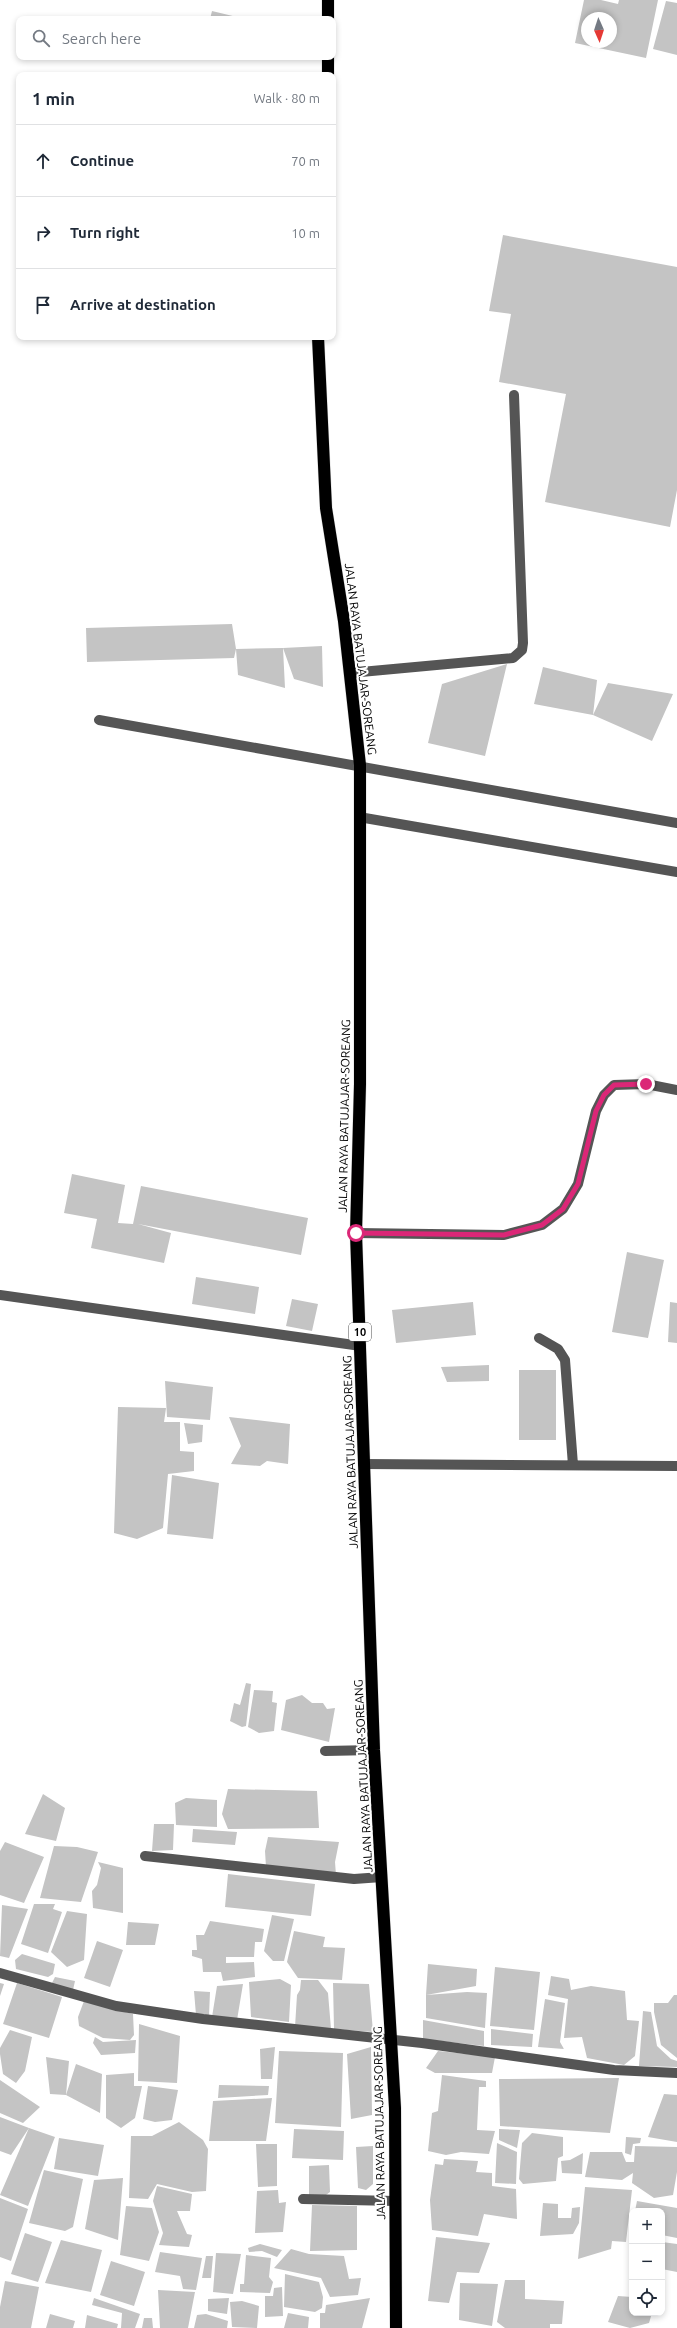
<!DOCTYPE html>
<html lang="en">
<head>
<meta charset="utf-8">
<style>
	body { margin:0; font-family:Ubuntu,sans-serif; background:#f2f2f3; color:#1f2937 }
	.controls { position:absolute; right:12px; bottom:12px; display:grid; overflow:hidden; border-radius:8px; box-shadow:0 2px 6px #0003 }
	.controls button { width:36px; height:36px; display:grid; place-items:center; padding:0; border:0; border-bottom:1px solid #e0e1e3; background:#fff; color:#1f2937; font:20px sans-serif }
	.compass { position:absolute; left:581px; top:12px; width:36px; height:36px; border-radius:50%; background:#fff; box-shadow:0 2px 6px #0003; rotate:177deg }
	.stop { position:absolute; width:12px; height:12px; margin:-9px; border:3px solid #db2777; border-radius:50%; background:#fff }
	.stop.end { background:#db2777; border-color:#fff; box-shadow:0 1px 4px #0008 }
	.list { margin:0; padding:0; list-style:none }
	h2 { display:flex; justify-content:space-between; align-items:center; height:52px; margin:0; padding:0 16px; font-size:17px }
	h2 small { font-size:13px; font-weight:400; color:#747a83 }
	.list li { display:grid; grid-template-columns:26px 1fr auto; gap:12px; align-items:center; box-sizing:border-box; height:72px; padding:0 16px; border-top:1px solid #e0e1e3 }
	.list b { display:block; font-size:15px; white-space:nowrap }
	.list em { font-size:13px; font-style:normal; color:#747a83 }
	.icon { flex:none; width:22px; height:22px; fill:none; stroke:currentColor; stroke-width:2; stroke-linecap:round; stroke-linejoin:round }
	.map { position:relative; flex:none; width:677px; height:2328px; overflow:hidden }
	.search { position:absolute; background:#fff; box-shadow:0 2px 6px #0003; left:16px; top:16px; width:320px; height:44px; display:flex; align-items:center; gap:10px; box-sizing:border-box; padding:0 14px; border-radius:8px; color:#747a83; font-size:15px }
	.panel { position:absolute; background:#fff; box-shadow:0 2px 6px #0003; left:16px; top:72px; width:320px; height:268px; border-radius:8px }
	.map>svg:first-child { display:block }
	.building { fill:#c4c4c4; fill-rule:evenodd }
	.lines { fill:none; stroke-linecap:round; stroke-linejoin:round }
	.highway-casing { stroke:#dbdbdb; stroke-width:13 }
	.minor { stroke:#555; stroke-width:10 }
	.highway { stroke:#000; stroke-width:12 }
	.route { stroke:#db2777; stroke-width:5 }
	.labels { text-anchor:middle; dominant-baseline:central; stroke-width:4; stroke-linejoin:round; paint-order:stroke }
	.shield { fill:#fff; stroke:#4c4c4c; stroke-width:1 }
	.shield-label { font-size:11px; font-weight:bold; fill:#000 }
	.street-label { font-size:12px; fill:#000; stroke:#fff }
</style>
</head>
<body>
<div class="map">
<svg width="677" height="2328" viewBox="0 0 677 2328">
	<rect width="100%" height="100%" fill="#fff"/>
	<path class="building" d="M584 0H601L618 4 619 0H658L646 58 575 43ZM587 18H611V42H587Z
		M666 1 677 3V55L653 49Z
		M212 11 241 18 240 19H210Z
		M503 235 677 267V490L670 527 545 502 566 394 499 382 511 314 489 311Z
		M232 624 236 649 234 658 87 662 86 628Z
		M322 646 323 687 294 679 283 648Z
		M283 648 285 688 238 675 236 649Z
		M507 664 485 756 428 743 442 684Z
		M543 667 597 680 593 715 608 683 673 694 652 741 593 715 534 704Z
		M72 1174 125 1185 118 1223 133 1224 141 1186 308 1218 301 1255 138 1224 171 1233 164 1263 91 1248 97 1219 64 1213Z
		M627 1252 664 1260 648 1338 612 1332Z
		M196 1277 259 1287 255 1314 192 1304Z
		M292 1299 318 1304 312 1331 286 1326Z
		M473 1302 476 1335 396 1343 392 1310Z
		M670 1302 677 1303V1343L668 1342Z
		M489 1365V1381L447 1382 441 1367Z
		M519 1370H556V1440H519Z
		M165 1381 213 1387 210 1420 167 1417Z
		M118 1407 166 1408 164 1422H180V1451L194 1452V1471L168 1474 163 1528 137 1539 114 1533Z
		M229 1417 290 1424 288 1464 267 1461 260 1466 231 1464 241 1446Z
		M184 1423 203 1425 202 1442 188 1444Z
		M172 1475 219 1483 213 1539 167 1534Z
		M246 1683 251 1684 246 1726 242 1727 230 1721 234 1703 240 1705Z
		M254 1690 273 1691 272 1702 277 1703 274 1731 259 1733 248 1727Z
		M302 1695 312 1703H323L327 1709 335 1708 329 1742 281 1730 286 1700Z
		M228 1789 317 1791 319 1828 228 1829 222 1814Z
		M43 1794 65 1808 56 1841 25 1834Z
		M186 1798 217 1800V1827L176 1825 175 1803Z
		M154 1824H174L173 1850 152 1851Z
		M193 1829 237 1832 235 1845 192 1842Z
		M268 1837 339 1842 335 1862 336 1875 266 1867 265 1851Z
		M5 1842 44 1857 24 1903 0 1895V1851Z
		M54 1846 77 1847 98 1852 81 1902 40 1898Z
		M98 1862 123 1868V1913L93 1908 92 1891 97 1885 101 1868Z
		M228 1874 315 1884 311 1916 225 1907Z
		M34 1904H55L53 1909 62 1912 48 1953 21 1944Z
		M2 1905 28 1909 9 1958 0 1956Z
		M67 1911 87 1914 84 1960 67 1967 51 1952Z
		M272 1915 294 1919 284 1961H273L264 1951Z
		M210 1921 264 1929 262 1942H255L254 1957H226V1963L254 1962 255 1977 223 1981 221 1972H203L202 1959 192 1956V1950H197L196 1935H204Z
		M128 1922 159 1924 155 1945H126Z
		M294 1931 325 1937 323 1947 345 1948 342 1980 298 1978 287 1962Z
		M97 1941 123 1950 110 1987 84 1978Z
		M22 1954 55 1964 53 1974 48 1977 16 1969 15 1960Z
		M428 1964 477 1969 476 1986 426 1995 467 1992 487 1993 485 2028 426 2018V1995Z
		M495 1967 540 1972 534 2030 490 2026Z
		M551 1976 569 1979 571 1990 591 1986 625 1991 627 2020 639 2021 635 2056 624 2065 587 2058 582 2037 564 2038 568 1999 548 1995Z
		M55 1977 75 1981 73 1990 51 1985Z
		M280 1979 291 1985 289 2022 251 2017 249 1982Z
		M301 1980H318L328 1993 331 2029 295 2027 297 1995 300 1990Z
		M0 1983 4 1984 0 1996Z
		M17 1983 62 1997 49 2038 3 2024Z
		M333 1983 369 1984 373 2032 334 2029Z
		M243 1984 237 2020 212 2017 217 1986Z
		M194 1991 210 1992 209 2016 196 2015Z
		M674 1995H677V2058L661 2045 654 2012V2003H668Z
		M545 1999 565 2003 560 2042 564 2049 538 2047Z
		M84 2001 133 2014 134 2035 130 2040 103 2038 79 2026 78 2017Z
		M643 2011 651 2012 657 2046 671 2059 677 2061V2067L639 2066Z
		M423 2020 484 2031V2046L423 2039Z
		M139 2024 180 2036 177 2083 138 2081Z
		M491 2029 533 2034 532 2047 491 2045Z
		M10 2030 32 2037 25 2071 16 2083 3 2074 0 2054V2048Z
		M95 2037 103 2042 136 2040 135 2053 101 2055 93 2043Z
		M275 2047 272 2079H261L260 2049Z
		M371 2047 372 2115 351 2119 347 2054Z
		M279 2051 343 2053 341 2127 275 2123Z
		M438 2051 495 2057 492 2073H435L426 2068Z
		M46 2057 69 2061 66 2095 76 2064 102 2074 100 2113 66 2095 50 2094Z
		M134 2073V2086H142L135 2118 121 2128 106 2118V2075Z
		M442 2075 486 2081V2087H479L477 2130 495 2131 489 2154 461 2152 446 2155 428 2151 432 2113 438 2111Z
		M619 2078 610 2133 500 2126 499 2079Z
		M0 2080 40 2107 23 2123 0 2113Z
		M219 2085 269 2086 268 2095 218 2098Z
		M148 2086 178 2090 172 2120 155 2122 143 2119Z
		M664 2094 677 2095V2142L648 2137Z
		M272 2098 266 2141H209L213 2101Z
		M0 2117 29 2128 11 2155 0 2151Z
		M179 2122 203 2140 208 2149 206 2191 192 2192 157 2184 148 2199 129 2198 131 2136H152Z
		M29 2128 55 2137 28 2206 0 2195Z
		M294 2129 344 2131 343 2160 292 2158Z
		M499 2129 520 2130 517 2148 499 2140Z
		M532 2133 563 2137V2156L558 2158 556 2181 523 2184 519 2179 522 2143Z
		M626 2137 641 2138 640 2143 633 2144 631 2155 625 2153Z
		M59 2138 104 2145 98 2176 54 2169Z
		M497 2143 517 2152 516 2184 495 2183Z
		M256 2144H277V2186L258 2187Z
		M373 2146V2184L366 2190 358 2188 356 2147Z
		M635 2146 677 2147V2172L673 2195 654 2198 632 2183 633 2173 622 2180 585 2177 590 2152H622L626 2162H634Z
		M583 2153 582 2174 562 2173 561 2161 570 2160Z
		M444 2159 478 2161 476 2172 492 2173V2186L516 2189 517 2219 484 2214 478 2236 432 2230 430 2200 435 2164 443 2165Z
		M329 2165 330 2192 322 2198 309 2196V2166Z
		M44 2170 83 2179 73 2227 65 2231 29 2223Z
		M123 2178 118 2240 85 2229 94 2180Z
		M157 2186 192 2194 190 2211H177L187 2234 192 2235 189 2247 159 2245 163 2233 153 2201Z
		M585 2187 632 2190 626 2242 612 2241 611 2249 578 2259Z
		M278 2190 279 2203 286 2202 283 2232 255 2233 257 2191Z
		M0 2198 28 2209 11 2261 0 2257Z
		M637 2201 677 2208V2238L662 2235V2211H635Z
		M543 2203 558 2204V2218H571L572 2208 580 2207 579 2223 573 2234 540 2236Z
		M312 2205 357 2206V2250L310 2251Z
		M126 2206 152 2208 159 2232 149 2261 120 2255Z
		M25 2233 52 2242 38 2282 11 2274Z
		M436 2237 490 2243 479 2273 457 2272 449 2303 428 2301Z
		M61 2240 102 2250 91 2292 45 2283Z
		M662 2242 677 2244V2272L662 2269Z
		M260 2244 282 2250 277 2257 262 2251 249 2252 248 2248Z
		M291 2249 309 2254 344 2256 349 2279 361 2278 358 2295 330 2297 321 2278 274 2268Z
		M160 2252 202 2258 196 2290 183 2289 180 2276 155 2272Z
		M216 2253 241 2254 233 2294 213 2292Z
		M246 2255 271 2258 269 2277 273 2282 270 2293 240 2292V2284H244Z
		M206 2256H213L211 2278H202Z
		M111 2261 145 2272 134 2306 100 2295Z
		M285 2274 319 2282 323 2297 322 2308 315 2312 284 2307Z
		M505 2280H525V2299L564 2301 562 2324H550V2328H505L497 2322Z
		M5 2281 39 2287 31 2328H0V2307Z
		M460 2283 498 2284 492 2326 459 2320Z
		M282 2287 283 2316 265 2317V2296H273L274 2288Z
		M158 2290 195 2292 188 2328H160Z
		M618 2296 632 2297V2313H652L649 2323 630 2328 608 2322Z
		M94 2298 140 2314 135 2328H121L122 2313 92 2305Z
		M229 2298 227 2314 208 2311V2299Z
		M370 2298 362 2328H320V2313H325L326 2305Z
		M242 2301 259 2306 257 2328 232 2327 230 2302Z
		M288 2313 309 2317 308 2328H284Z
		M50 2314 75 2321 73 2328H46Z
		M206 2314 228 2321 227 2328H194L197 2315Z
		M87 2315 118 2324 117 2328H85Z
		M144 2318H152L153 2328H142Z"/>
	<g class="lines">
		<g class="highway-casing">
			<path id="highway" d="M328 19V0
				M328 75V57
				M318 337 326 508 344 621 360 765V1084L356 1233 374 1750 395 2108 396 2328"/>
		</g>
		<path class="minor" d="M350 673 513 658 522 650 523 643 514 395
			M99 720 677 823
			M359 817 677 872
			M356 1233 504 1235 542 1225 563 1209 578 1184 596 1111 604 1095 614 1085 646 1084 677 1090
			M0 1295 361 1346
			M539 1338 558 1349 565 1360 573 1465
			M363 1464 677 1466
			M325 1751 374 1750
			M145 1856 354 1879 382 1877
			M0 1973 116 2006 203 2019 422 2043 614 2070 677 2073
			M303 2199 395 2201"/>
		<use href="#highway" class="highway"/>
	</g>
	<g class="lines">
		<path class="route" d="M356 1233 504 1235 542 1225 563 1209 578 1184 596 1111 604 1095 614 1085 646 1084"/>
	</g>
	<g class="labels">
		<rect class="shield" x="349" y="1323" width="22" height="18" rx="3"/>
		<g class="shield-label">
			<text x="360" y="1332">10</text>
		</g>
		<g class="street-label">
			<text transform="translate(361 659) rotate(83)">JALAN RAYA BATUJAJAR-SOREANG</text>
			<text transform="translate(344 1116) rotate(-89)">JALAN RAYA BATUJAJAR-SOREANG</text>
			<text transform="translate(350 1452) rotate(-92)">JALAN RAYA BATUJAJAR-SOREANG</text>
			<text transform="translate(363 1776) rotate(-93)">JALAN RAYA BATUJAJAR-SOREANG</text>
			<text transform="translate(379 2123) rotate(-91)">JALAN RAYA BATUJAJAR-SOREANG</text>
		</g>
	</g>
</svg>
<div class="controls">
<button>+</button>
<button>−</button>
<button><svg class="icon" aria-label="locate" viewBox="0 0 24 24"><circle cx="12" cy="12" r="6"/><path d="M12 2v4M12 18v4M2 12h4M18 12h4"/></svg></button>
</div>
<svg class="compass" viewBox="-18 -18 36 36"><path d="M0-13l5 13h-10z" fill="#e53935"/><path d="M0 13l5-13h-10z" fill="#747a83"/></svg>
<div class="stop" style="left:356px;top:1233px"></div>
<div class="stop end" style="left:646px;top:1084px"></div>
<div class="search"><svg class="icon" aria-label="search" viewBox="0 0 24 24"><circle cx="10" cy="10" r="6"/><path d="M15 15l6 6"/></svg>Search here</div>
<section class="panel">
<h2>1 min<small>Walk · 80 m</small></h2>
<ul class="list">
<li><svg class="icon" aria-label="ahead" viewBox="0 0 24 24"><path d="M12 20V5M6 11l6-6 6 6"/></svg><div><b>Continue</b></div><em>70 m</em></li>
<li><svg class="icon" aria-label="right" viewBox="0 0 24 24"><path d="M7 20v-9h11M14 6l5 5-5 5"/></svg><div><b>Turn right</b></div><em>10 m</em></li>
<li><svg class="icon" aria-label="arrive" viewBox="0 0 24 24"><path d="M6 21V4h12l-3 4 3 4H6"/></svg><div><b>Arrive at destination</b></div></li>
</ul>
</section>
</div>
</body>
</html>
